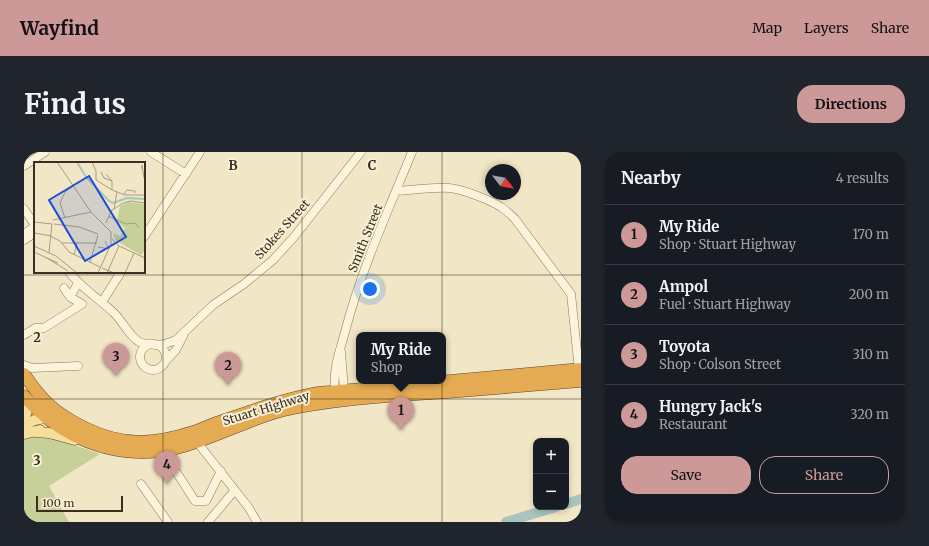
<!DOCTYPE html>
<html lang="en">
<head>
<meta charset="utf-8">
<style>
	body { margin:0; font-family:Merriweather,serif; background:#20242c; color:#f1f3f6 }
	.controls { position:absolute; right:12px; bottom:12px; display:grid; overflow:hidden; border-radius:8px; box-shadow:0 2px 6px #0003 }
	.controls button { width:36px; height:36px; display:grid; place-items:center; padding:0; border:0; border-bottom:1px solid #363941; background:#171b24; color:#f1f3f6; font:20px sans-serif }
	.compass { position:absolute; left:461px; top:12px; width:36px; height:36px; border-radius:50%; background:#171b24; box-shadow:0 2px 6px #0003; rotate:121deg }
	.scale { position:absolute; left:12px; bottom:10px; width:87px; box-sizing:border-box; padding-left:4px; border:2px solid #3d2f1f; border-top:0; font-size:11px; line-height:14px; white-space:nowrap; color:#3d2f1f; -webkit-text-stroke:3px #f8f0d6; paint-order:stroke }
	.you { position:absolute; left:346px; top:137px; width:14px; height:14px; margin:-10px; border:3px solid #fff; border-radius:50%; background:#1a73e8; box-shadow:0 0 0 6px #1a73e833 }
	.badge { display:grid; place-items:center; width:26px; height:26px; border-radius:50%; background:#cd9998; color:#111; font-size:13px; font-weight:700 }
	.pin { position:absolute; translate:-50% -33px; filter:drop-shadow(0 1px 2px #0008) }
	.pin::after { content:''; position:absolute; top:21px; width:14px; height:12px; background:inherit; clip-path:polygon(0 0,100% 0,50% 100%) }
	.popup { position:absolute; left:332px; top:180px; width:90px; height:52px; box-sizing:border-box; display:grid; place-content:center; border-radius:8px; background:#171b24; filter:drop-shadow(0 1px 3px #0005); font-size:13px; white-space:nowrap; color:#9ea1a6 }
	.popup b { font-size:15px; color:#f1f3f6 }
	.popup::after { content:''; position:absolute; left:50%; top:100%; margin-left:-8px; border:8px solid transparent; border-top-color:#171b24 }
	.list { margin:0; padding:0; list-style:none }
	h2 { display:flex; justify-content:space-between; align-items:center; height:52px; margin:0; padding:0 16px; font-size:17px }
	h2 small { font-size:13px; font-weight:400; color:#9ea1a6 }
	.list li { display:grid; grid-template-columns:26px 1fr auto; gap:12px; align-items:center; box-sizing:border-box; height:60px; padding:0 16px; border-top:1px solid #363941 }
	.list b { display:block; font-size:15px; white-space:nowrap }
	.list p { margin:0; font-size:13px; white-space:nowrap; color:#9ea1a6 }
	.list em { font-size:13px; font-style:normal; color:#9ea1a6 }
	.actions { display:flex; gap:8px; padding:12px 16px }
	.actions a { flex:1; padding:9px 0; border:1px solid #cd9998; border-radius:16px; text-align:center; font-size:14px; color:#cd9998 }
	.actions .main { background:#cd9998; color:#111 }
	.map { position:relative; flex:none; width:557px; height:370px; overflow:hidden; border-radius:16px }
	header { display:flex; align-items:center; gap:24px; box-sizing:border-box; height:56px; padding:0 20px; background:#cd9998; color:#111 }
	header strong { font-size:19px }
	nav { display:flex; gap:22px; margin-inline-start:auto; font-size:14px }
	.intro { display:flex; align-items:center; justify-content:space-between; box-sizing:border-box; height:96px; padding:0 24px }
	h1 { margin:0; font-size:28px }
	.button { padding:10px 18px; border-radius:16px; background:#cd9998; color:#111; font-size:14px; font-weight:700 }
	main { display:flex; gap:24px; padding:0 24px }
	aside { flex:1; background:#171b24; border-radius:16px; box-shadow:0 2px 6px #0003 }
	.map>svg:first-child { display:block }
	.green { fill:#c8d099 }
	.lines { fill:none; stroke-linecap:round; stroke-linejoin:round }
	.river { stroke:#a8c5bd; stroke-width:10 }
	.minor-casing { stroke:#8e785a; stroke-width:9 }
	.major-casing { stroke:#5c462e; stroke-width:11 }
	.highway-casing { stroke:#5c462e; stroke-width:13 }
	.minor { stroke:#fbf3da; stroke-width:8 }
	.major { stroke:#f6de9d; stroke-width:10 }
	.highway { stroke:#e4ab53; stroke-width:12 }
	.grid { fill:none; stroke:#3d2f1f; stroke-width:1; stroke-opacity:0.55 }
	.labels { text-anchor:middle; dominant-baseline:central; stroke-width:4; stroke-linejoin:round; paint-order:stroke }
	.street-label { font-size:12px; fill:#3d2f1f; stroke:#f8f0d6 }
	.inset-river { fill:none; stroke:#a8c5bd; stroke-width:2 }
	.inset-road { fill:none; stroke:#a99d83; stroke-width:1 }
	.view { fill:#1d4ed8; fill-opacity:0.15; stroke:#1d4ed8; stroke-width:2 }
	.inset-edge { fill:none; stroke:#3d2f1f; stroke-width:2 }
	.grid-label { font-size:13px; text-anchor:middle; font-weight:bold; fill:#3d2f1f; stroke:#f8f0d6; stroke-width:4; stroke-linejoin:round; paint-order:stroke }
</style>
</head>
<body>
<header>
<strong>Wayfind</strong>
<nav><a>Map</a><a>Layers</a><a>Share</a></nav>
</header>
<div class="intro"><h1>Find us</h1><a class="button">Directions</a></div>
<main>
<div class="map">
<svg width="557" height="370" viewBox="0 0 557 370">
	<rect width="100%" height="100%" fill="#f1e6c6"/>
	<path class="green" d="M11 284H24L76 302 25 334 45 370H0V288Z"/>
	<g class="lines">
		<path class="river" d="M542 352 557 347
			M482 370 532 355"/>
		<g class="minor-casing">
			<path id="minor" d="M127 0 162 22
				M0 14 21 0
				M372 39C390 38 408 35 425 36 438 37 466 48 477 55 482 58 487 63 491 67L547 142 555 218
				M0 57 11 73
				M0 82 11 74
				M120 85 176 0
				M0 88 11 81
				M45 120C58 137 76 147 91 162 99 170 104 182 114 189 118 192 123 192 129 192
				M40 136 46 145 54 131
				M78 150 97 120
				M0 183 11 176H20L58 152 46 145
				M116 205a13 13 0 1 1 26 0a13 13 0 1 1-26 0Z
				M131 193 141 192 152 188 189 153 220 132 249 108 270 85 337 0
				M317 200 320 238
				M141 210 152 198 159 184
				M0 213 8 216 54 214
				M311 239C309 216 315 202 321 180 337 118 364 59 388 0
				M173 290 225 356 233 370
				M153 321 171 349H182L197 319
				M117 332 144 370
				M184 370 211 338"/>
		</g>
		<g class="major-casing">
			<path id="major" d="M0 265C5 258 5 252 0 245
				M0 273 11 268 29 264
				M11 280 25 281 51 288
				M0 282 16 278"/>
		</g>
		<g class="highway-casing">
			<path id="highway" d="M0 222C17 248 32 262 61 276 98 294 130 293 169 280 179 277 188 272 198 269 230 258 261 247 294 241L557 217
				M0 244C29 277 68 298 113 300 169 303 220 264 274 255 324 246 374 243 424 240 469 236 513 233 557 229"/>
		</g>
		<use href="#minor" class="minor"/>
		<use href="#major" class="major"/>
		<use href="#highway" class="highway"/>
	</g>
	<path class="grid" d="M139 0V370M278 0V370M418 0V370M0 123H557M0 247H557"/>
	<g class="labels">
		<g class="street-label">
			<text transform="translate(258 77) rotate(-48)">Stokes Street</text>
			<text transform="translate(341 86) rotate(-68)">Smith Street</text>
			<text transform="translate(242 256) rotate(-17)">Stuart Highway</text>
		</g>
	</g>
	<g transform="translate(10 10)">
		<rect width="111" height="111" fill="#f1e6c6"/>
		<path d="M94 40 111 42V88L107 93 81 78 79 71 86 74 91 66 83 60 86 44Z" fill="#c8d099"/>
		<path class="inset-river" d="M43 0 52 15 75 39 79 41 93 36 111 37"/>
		<path class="inset-road" d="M23 0 57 50 77 70V82L64 111M58 0 62 9V18L78 28 91 33H111M108 7V3L110 16M67 10 70 16 78 19M72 12 78 19V28M90 32 93 28 101 29V31M80 47 83 30M74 54 92 62 101 61 105 66M31 56 26 41 31 30 39 24M19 58 57 50M0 60 18 62M72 61 77 49 89 41 97 39 111 41M20 62 45 65 64 72M0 71 18 74M18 75 26 79 35 90 66 105M78 77 85 84 111 96M28 81H63M0 84 22 94 43 111M64 85 75 87 71 79M0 90 13 96M15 90 18 62M40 93 43 80M56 100 64 73M24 101 13 96 34 109M68 106 80 111M73 111 85 84M91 111 100 91"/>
		<path class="view" d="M55 14 92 75 51 99 15 38Z"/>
		<rect width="111" height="111" class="inset-edge"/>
	</g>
	<g class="grid-label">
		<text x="209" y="18">B</text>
		<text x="348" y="18">C</text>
		<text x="13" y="190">2</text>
		<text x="13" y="313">3</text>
	</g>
</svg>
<div class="controls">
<button>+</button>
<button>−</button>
</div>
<svg class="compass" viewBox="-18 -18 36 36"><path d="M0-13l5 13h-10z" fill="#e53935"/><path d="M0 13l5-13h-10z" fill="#9ea1a6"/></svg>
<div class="scale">100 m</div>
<div class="you"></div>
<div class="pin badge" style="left:377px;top:278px">1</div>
<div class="popup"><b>My Ride</b>Shop</div>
<div class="pin badge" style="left:204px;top:233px">2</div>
<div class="pin badge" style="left:92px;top:224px">3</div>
<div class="pin badge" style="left:143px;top:332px">4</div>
</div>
<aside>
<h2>Nearby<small>4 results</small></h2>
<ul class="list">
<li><span class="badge">1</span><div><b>My Ride</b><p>Shop · Stuart Highway</p></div><em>170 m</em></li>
<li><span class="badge">2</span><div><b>Ampol</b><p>Fuel · Stuart Highway</p></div><em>200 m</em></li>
<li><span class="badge">3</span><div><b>Toyota</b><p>Shop · Colson Street</p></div><em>310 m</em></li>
<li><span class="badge">4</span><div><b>Hungry Jack's</b><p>Restaurant</p></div><em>320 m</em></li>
</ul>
<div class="actions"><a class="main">Save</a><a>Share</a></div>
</aside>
</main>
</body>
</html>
